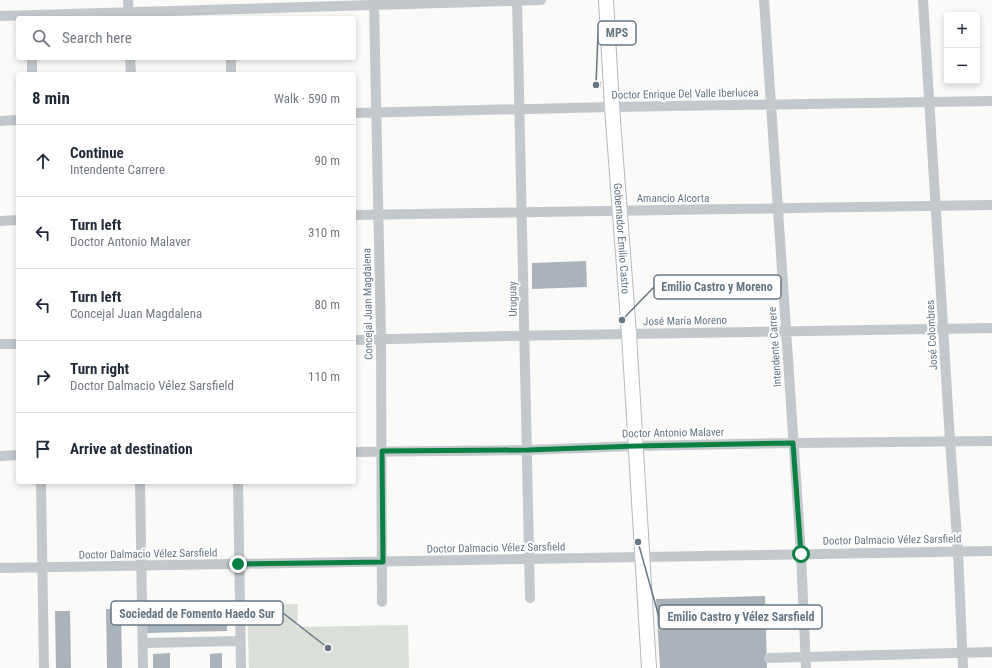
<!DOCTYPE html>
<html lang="en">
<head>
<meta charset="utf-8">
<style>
	body { margin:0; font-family:"Roboto Condensed",sans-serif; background:#f2f2f3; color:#1f2937 }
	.controls { position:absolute; right:12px; top:12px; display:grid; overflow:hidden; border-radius:4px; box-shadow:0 2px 6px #0003 }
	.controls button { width:36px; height:36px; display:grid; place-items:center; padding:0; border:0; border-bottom:1px solid #e0e1e3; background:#fff; color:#1f2937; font:20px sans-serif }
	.stop { position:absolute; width:12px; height:12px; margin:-9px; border:3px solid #0b8043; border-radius:50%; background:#fff }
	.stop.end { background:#0b8043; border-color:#fff; box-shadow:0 1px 4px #0008 }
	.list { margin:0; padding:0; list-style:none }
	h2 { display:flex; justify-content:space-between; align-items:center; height:52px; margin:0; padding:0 16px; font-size:17px }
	h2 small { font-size:13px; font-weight:400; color:#747a83 }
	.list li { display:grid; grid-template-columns:26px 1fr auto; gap:12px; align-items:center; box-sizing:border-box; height:72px; padding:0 16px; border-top:1px solid #e0e1e3 }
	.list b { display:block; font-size:15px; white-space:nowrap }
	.list p { margin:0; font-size:13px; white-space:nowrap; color:#747a83 }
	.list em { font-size:13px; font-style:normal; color:#747a83 }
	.icon { flex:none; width:22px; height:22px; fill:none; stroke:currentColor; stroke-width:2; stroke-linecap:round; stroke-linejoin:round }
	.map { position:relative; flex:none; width:992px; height:668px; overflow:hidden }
	.search { position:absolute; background:#fff; box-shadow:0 2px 6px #0003; left:16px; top:16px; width:340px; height:44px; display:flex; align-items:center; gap:10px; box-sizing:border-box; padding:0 14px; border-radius:4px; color:#747a83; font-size:15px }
	.panel { position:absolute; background:#fff; box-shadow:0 2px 6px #0003; left:16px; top:72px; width:340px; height:412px; border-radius:4px }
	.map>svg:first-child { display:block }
	.green { fill:#dadfd7 }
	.building { fill:#aab3b9 }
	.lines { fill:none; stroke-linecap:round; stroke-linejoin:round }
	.secondary-casing { stroke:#b3babf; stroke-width:16 }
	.street { stroke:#c3c8cc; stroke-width:10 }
	.secondary { stroke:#fff; stroke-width:14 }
	.route { stroke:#0b8043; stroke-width:5 }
	.labels { text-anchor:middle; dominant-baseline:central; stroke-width:4; stroke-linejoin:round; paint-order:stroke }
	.street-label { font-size:11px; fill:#657683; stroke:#fff }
	.leader { fill:none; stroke:#657683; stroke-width:1.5 }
	.callout-dot { fill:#657683; stroke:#fff; stroke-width:1.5 }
	.callout { fill:#fff; stroke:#657683; stroke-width:1.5 }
	.callout-label { font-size:12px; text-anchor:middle; font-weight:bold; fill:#657683 }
</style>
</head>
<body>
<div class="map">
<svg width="992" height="668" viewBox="0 0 992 668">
	<rect width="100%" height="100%" fill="#fafaf8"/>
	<path class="green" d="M298 604 297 627 408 625 409 668H249L247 605Z"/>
	<path class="building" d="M592 82H601V87L592 88Z
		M586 261 587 287 532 289V263Z
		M765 596 767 668H660L656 599Z
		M106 609H121L122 668H107Z
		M55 611H70L71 668H56Z
		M226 616 227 631 147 633V618Z
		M170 653V668H153V654Z
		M222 653V668H210V654Z"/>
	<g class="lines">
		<g class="secondary-casing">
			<g id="secondary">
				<path id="s1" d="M606 0 612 107 629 334 649 668"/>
			</g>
		</g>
		<path class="street" d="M128 0 129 18
			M517 0 530 598
			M764 0 801 554 806 668
			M923 0 950 441 958 551 963 668
			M374 5 381 339 382 602
			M0 16 541 0
			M32 58V74
			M130 58 131 74
			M231 58V74
			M354 113 612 107 992 101
			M0 121 18 120
			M354 215 992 205
			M0 221 18 220
			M354 340 506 336 992 328
			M0 344H18
			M354 452 527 450 636 446 793 443 992 441
			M0 456 18 455
			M41 482 44 668
			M140 482 143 668
			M238 482 241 668
			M0 568 992 551
			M143 643 240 641
			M769 658 992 652"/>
		<use href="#secondary" class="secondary"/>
	</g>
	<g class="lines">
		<path class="route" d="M238 564 383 562 382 451 527 450 636 446 793 443 801 554"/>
	</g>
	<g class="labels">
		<g class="street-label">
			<text transform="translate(685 94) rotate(-1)">Doctor Enrique Del Valle Iberlucea</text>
			<text x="673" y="198">Amancio Alcorta</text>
			<text stroke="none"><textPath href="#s1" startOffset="239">Gobernador Emilio Castro</textPath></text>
			<text transform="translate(513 299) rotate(-91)">Uruguay</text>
			<text transform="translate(368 304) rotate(-91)">Concejal Juan Magdalena</text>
			<text transform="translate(685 321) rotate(-1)">José María Moreno</text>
			<text transform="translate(932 335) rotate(-93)">José Colombres</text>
			<text transform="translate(775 347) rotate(-94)">Intendente Carrere</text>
			<text transform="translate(673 433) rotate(-1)">Doctor Antonio Malaver</text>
			<text transform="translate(892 540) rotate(-1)">Doctor Dalmacio Vélez Sarsfield</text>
			<text transform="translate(496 548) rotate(-1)">Doctor Dalmacio Vélez Sarsfield</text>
			<text transform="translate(148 554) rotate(-1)">Doctor Dalmacio Vélez Sarsfield</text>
		</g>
	</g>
	<path class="leader" d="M596 85L598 33M622 320L654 287M328 648L283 613M638 542L659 617"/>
	<g class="callout-dot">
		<circle cx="596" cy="85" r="4"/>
		<circle cx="622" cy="320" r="4"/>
		<circle cx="328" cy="648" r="4"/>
		<circle cx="638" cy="542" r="4"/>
	</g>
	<g class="callout">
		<rect x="598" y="21" width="38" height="24" rx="4"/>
		<rect x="654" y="275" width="127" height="24" rx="4"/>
		<rect x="111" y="601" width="172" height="24" rx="4"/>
		<rect x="659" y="605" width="163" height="24" rx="4"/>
	</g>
	<g class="callout-label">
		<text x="617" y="37">MPS</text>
		<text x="717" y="291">Emilio Castro y Moreno</text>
		<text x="197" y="618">Sociedad de Fomento Haedo Sur</text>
		<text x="741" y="621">Emilio Castro y Vélez Sarsfield</text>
	</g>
</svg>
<div class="controls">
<button>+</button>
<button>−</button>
</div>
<div class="stop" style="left:801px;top:554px"></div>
<div class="stop end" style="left:238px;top:564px"></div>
<div class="search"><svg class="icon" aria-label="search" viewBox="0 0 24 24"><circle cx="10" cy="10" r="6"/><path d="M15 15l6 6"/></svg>Search here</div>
<section class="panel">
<h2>8 min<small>Walk · 590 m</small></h2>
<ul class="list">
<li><svg class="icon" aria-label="ahead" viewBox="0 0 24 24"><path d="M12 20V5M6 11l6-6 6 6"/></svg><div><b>Continue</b><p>Intendente Carrere</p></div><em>90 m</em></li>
<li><svg class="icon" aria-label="left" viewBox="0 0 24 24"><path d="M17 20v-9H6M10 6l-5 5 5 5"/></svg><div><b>Turn left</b><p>Doctor Antonio Malaver</p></div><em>310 m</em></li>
<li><svg class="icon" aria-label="left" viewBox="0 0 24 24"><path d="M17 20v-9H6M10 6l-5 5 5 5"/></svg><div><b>Turn left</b><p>Concejal Juan Magdalena</p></div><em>80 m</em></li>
<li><svg class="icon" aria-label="right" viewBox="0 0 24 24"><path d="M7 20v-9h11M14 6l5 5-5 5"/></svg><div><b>Turn right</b><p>Doctor Dalmacio Vélez Sarsfield</p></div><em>110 m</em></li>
<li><svg class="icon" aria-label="arrive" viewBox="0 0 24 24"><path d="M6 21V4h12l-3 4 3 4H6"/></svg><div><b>Arrive at destination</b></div></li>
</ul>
</section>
</div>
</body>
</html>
